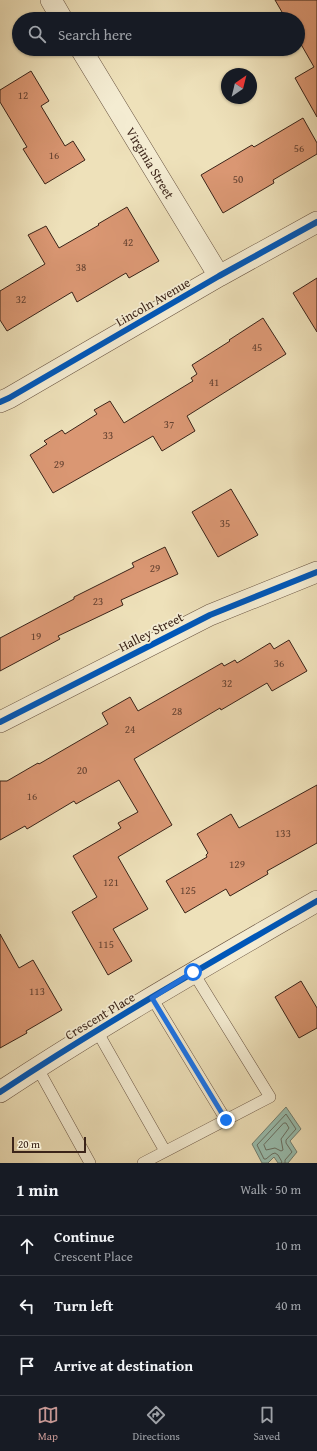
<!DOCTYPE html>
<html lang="en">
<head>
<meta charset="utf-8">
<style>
	body { margin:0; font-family:"Gentium Book Plus",serif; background:#242831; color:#f1f3f6 }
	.compass { position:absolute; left:221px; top:68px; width:36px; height:36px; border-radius:50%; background:#171b24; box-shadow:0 1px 3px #0004; rotate:35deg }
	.scale { position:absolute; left:12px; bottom:10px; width:74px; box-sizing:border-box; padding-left:4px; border:2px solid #3b2419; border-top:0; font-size:11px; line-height:14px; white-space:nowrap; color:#3b2419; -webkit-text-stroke:3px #f4ecd2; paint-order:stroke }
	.stop { position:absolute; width:12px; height:12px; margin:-9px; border:3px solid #1a73e8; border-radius:50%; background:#fff }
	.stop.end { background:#1a73e8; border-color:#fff; box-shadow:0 1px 4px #0008 }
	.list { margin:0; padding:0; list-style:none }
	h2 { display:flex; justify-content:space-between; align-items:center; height:52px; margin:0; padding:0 16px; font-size:17px }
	h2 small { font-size:13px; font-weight:400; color:#9ea1a6 }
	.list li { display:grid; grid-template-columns:26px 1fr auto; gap:12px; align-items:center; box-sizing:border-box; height:60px; padding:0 16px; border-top:1px solid #363941 }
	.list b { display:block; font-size:15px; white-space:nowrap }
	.list p { margin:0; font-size:13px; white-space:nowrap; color:#9ea1a6 }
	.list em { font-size:13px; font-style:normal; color:#9ea1a6 }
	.icon { flex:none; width:22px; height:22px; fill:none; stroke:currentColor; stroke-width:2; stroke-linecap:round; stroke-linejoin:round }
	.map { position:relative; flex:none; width:317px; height:1163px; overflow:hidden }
	.search { position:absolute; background:#171b24; box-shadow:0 1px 3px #0004; left:12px; right:12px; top:12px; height:44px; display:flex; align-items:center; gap:10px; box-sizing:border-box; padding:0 14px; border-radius:22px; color:#9ea1a6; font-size:15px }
	.sheet { height:232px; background:#171b24 }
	nav { display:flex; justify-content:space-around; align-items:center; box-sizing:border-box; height:56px; border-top:1px solid #363941; background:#171b24; font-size:11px; color:#9ea1a6 }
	nav a { display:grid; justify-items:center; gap:2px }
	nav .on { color:#c59692 }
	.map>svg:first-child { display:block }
	.water { fill:#99beaf; stroke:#738073 }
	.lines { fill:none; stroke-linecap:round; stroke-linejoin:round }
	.shore { stroke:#6a7164; stroke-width:1 }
	.building { fill:#da9773; stroke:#3b2419 }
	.service-casing { stroke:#685341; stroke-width:12 }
	.minor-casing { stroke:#685341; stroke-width:22 }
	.service { stroke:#f4ecd2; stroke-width:11 }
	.minor { stroke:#f4ecd2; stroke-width:21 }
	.cycleway-casing { stroke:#f4ecd2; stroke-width:8 }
	.cycleway { stroke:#0057b8; stroke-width:6 }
	.route { stroke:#1a73e8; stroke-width:5 }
	.labels { text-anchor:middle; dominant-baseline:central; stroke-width:3.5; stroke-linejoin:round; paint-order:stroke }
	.number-label { font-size:11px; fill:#634130 }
	.street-label { font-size:13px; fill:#3b2419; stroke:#f4ecd2 }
</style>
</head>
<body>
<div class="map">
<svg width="317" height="1163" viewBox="0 0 317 1163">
	<rect width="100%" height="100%" fill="#eee1ba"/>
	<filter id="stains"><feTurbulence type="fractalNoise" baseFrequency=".005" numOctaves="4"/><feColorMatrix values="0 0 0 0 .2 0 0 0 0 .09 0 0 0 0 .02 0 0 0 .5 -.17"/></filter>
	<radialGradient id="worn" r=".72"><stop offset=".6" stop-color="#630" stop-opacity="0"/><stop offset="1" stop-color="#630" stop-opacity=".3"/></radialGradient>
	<path class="water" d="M286 1107 301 1129 290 1141 297 1152 288 1163H278L274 1157 268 1163H262L252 1144Z"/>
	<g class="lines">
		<path class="shore" d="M284 1123H286L289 1128 281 1139 283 1150 281 1151 275 1148 266 1150 264 1145Z
			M281 1163 282 1162 278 1155 275 1153 272 1154 266 1159H264L257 1145 286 1114 296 1129 286 1140V1143L292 1152 285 1160V1163"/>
	</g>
	<path class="building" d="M275 0H317V117L295 78 314 67 298 39V19H286Z
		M31 71 49 101 41 106 65 146 73 141 85 160 45 184 23 149 27 147 0 102V90Z
		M303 118 317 143V154L273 180 274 183 223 213 201 175 252 145 254 147Z
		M127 207 159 261 129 278 126 273 77 302 72 292 7 331 0 320V291L45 264 28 235 46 226 59 248 99 225 98 224Z
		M317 278V332L293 293Z
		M263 318 286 354 187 416 195 431 162 451 153 436 53 493 30 455 47 444 44 441 62 430 65 434 97 414 94 410 110 401 124 423 193 381 191 378 197 374 192 365 230 341 229 340Z
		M231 489 258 535 218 557 192 512Z
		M165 547 178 574 121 600 123 605 58 636 60 639 0 671V638L74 599V597L134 567 132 563Z
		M289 640 307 671 272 691 267 683 221 710 220 708 134 759 172 825 118 857 148 909 113 929 132 961 108 975 72 912 97 897 73 856 121 828 118 823 138 812 119 780 76 804 74 801 27 829 25 826 0 840V781H7L38 763 39 764 108 724 102 713 130 697 138 711 222 663 224 666 235 660 237 663 270 643 274 649Z
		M317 785V843L267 871 268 874 230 896 226 889 185 913 166 881 207 857 206 855 208 853 197 834 231 814 239 828Z
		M0 934 19 968 33 960 62 1010 26 1031 27 1033 0 1048Z
		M301 981 317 1008V1028L299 1038 275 997Z"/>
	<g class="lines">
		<g class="service-casing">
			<path id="service" d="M152 998 226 1120
				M97 1031 165 1151
				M37 1067 90 1163
				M143 1163 270 1097 193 972"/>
		</g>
		<g class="minor-casing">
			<path id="minor" d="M51 0 62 19
				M81 49 219 276
				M0 402 9 398 219 276 317 222
				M0 722 210 615 317 572
				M0 1092C103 1024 210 963 317 901"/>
		</g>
		<use href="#service" class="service"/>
		<use href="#minor" class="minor"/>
		<g class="cycleway-casing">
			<path id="cycleway" d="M0 402 9 398 219 276 317 222
				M0 722 210 615 317 572
				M0 1092C103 1024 210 963 317 901"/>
		</g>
		<use href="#cycleway" class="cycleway"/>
	</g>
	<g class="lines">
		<path class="route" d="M193 972 152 998 226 1120"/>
	</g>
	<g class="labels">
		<g class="number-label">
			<text x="23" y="95">12</text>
			<text x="299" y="148">56</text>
			<text x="54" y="155">16</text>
			<text x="238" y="179">50</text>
			<text x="128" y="242">42</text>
			<text x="81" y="267">38</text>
			<text x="21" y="299">32</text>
			<text x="257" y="347">45</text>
			<text x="214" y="382">41</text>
			<text x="169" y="424">37</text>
			<text x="108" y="435">33</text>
			<text x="59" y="464">29</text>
			<text x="225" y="523">35</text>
			<text x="155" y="568">29</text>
			<text x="98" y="601">23</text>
			<text x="36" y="636">19</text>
			<text x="279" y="663">36</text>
			<text x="227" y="683">32</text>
			<text x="177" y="711">28</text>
			<text x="130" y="729">24</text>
			<text x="82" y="770">20</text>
			<text x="32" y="796">16</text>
			<text x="283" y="833">133</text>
			<text x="237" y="864">129</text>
			<text x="111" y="882">121</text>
			<text x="188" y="890">125</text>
			<text x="106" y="944">115</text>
			<text x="37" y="991">113</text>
		</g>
		<g class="street-label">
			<text transform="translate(150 163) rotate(59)">Virginia Street</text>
			<text transform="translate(153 302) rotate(-30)">Lincoln Avenue</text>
			<text transform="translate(151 632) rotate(-27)">Halley Street</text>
			<text transform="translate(100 1016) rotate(-31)">Crescent Place</text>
		</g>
	</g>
	<rect width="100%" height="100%" filter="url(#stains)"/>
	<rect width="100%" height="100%" fill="url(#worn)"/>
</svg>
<svg class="compass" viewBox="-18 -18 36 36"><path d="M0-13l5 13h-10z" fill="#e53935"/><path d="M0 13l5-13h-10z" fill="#9ea1a6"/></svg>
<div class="scale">20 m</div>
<div class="stop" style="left:193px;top:972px"></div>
<div class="stop end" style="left:226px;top:1120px"></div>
<div class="search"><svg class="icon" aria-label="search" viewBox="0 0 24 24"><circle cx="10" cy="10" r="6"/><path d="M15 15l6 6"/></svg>Search here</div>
</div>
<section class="sheet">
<h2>1 min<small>Walk · 50 m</small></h2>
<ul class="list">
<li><svg class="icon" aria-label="ahead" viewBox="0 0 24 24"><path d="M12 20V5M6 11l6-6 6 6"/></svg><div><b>Continue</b><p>Crescent Place</p></div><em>10 m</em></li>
<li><svg class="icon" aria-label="left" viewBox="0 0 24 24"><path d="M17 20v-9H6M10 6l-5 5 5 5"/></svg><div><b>Turn left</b></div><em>40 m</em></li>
<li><svg class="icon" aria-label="arrive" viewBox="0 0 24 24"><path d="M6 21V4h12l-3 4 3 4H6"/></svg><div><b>Arrive at destination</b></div></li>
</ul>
</section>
<nav>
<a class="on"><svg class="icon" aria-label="map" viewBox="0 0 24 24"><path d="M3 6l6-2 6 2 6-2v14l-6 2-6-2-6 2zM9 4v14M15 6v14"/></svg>Map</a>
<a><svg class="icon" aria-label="directions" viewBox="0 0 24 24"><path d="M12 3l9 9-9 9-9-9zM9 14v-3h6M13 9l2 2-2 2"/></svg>Directions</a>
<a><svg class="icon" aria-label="saved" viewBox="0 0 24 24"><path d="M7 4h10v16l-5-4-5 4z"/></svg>Saved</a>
</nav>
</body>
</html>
